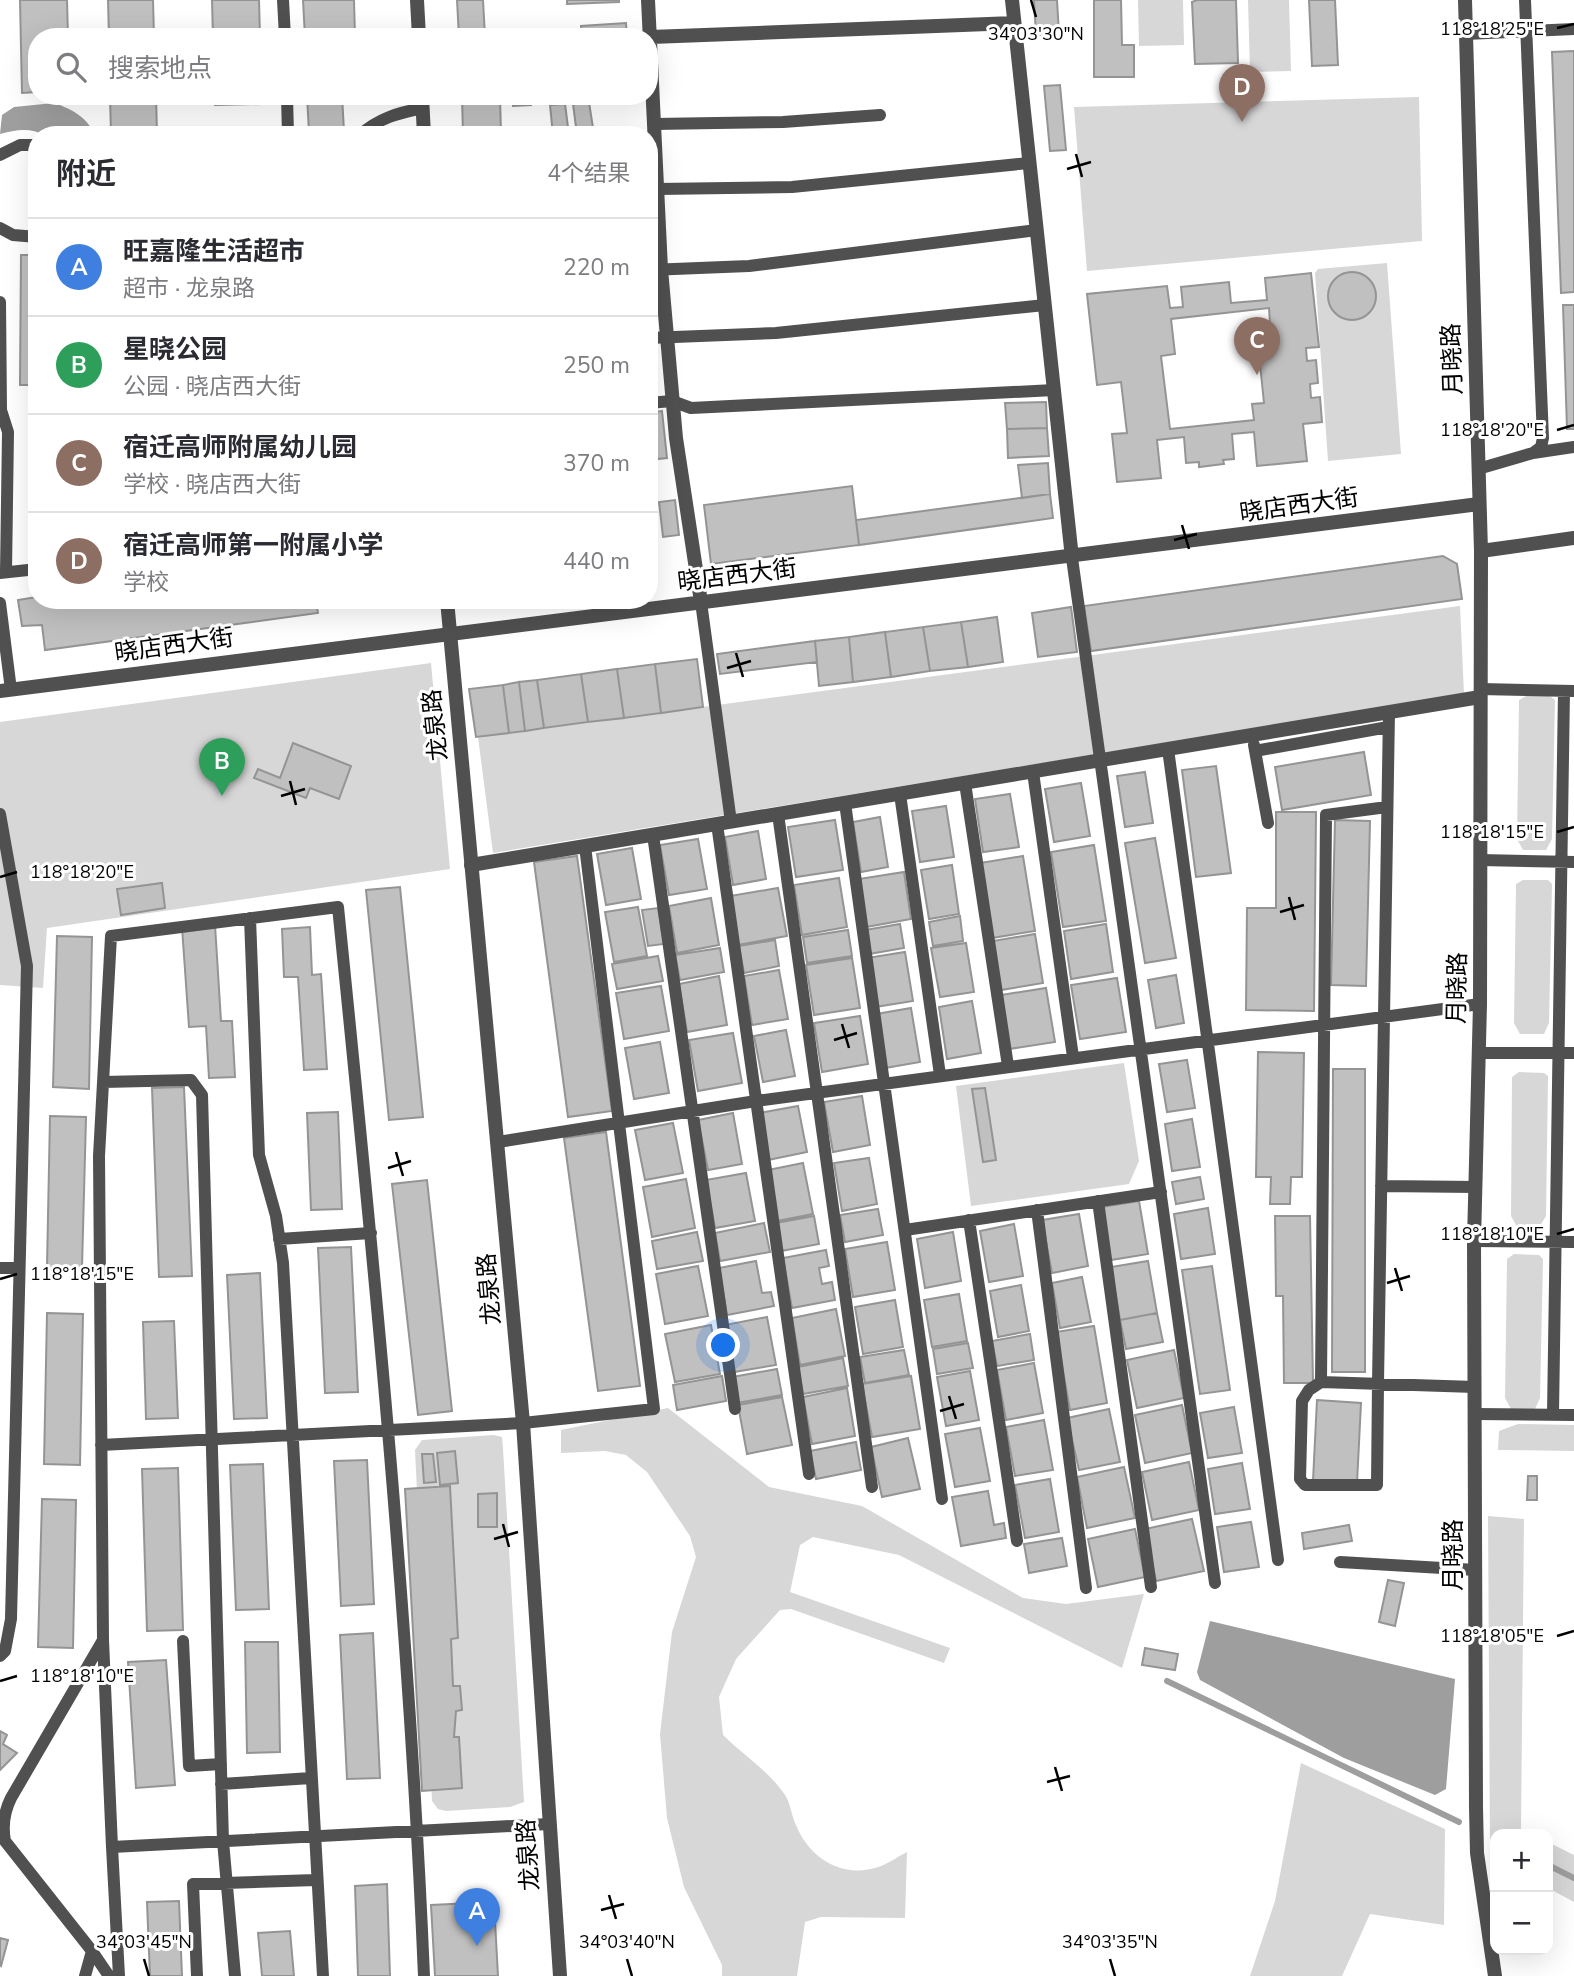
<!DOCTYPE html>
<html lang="zh">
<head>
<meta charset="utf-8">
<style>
	body { margin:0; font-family:"Nunito Sans","Noto Sans SC",sans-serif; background:#f2f2f3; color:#2b2b33 }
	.controls { position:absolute; right:21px; bottom:21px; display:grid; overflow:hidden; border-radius:14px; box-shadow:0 7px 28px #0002 }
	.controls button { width:63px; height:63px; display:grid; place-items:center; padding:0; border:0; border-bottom:2px solid #e1e1e2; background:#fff; color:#2b2b33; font:35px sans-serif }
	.you { position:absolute; left:724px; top:1346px; width:24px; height:24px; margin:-18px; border:5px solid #fff; border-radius:50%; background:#1a73e8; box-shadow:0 0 0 10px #1a73e833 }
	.badge { display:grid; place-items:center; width:46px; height:46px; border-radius:50%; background:#d93025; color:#fff; font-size:23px; font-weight:700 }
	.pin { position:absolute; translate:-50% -58px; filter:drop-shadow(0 2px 4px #0008) }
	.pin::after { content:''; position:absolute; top:37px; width:24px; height:21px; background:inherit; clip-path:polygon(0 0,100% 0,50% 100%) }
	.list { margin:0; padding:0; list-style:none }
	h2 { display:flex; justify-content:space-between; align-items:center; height:91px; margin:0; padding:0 28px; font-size:30px }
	h2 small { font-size:23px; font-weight:400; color:#7c7c81 }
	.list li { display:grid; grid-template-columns:46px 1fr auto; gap:21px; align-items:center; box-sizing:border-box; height:98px; padding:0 28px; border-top:2px solid #e1e1e2 }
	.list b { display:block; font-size:26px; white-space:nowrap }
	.list p { margin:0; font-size:23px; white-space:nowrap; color:#7c7c81 }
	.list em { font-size:23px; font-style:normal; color:#7c7c81 }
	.icon { flex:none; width:38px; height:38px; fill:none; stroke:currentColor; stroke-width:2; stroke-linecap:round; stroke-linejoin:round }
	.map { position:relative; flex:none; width:1574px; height:1976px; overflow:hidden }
	.search { position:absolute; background:#fff; box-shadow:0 7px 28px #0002; left:28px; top:28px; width:630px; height:77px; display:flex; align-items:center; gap:18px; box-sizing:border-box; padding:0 24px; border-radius:28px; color:#7c7c81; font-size:26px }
	.panel { position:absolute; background:#fff; box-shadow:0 7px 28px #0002; left:28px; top:126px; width:630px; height:483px; border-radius:28px }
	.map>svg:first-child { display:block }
	.green { fill:#d7d7d7 }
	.water { fill:#9e9e9e }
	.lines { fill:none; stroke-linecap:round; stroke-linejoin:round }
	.stream { stroke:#9e9e9e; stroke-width:6 }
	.building { fill:#c0c0c0; stroke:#949494; stroke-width:2; fill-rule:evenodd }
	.service { stroke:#505050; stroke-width:12 }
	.minor { stroke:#505050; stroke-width:14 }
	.tertiary { stroke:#505050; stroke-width:14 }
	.ticks { fill:none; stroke:#000; stroke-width:2.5 }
	.labels { text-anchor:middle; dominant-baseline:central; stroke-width:6; stroke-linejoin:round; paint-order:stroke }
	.street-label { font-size:24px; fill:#000; stroke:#fff }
	.ticks-label { font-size:18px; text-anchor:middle; fill:#000; stroke:#fff; stroke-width:6; stroke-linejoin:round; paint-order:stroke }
</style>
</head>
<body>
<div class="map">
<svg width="1574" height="1976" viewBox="0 0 1574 1976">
	<rect width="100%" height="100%" fill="#fff"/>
	<path class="green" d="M1138 0H1183L1184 45 1139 46Z
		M1248 0H1289L1291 71 1250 72Z
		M1419 97 1422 241 1087 271 1074 107Z
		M1387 263 1401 454 1328 461 1315 273 1318 269Z
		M1460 606 1464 694 493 853 478 737Z
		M431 663 450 869 47 928 43 988 0 985V722Z
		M1526 696H1550L1555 700 1552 839 1546 850H1523L1517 839 1519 700Z
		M1523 880H1548L1552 884 1549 1023 1544 1034H1520L1514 1023 1516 884Z
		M1124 1063 1139 1161 1129 1184 971 1206 956 1086Z
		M1519 1072 1544 1073 1548 1076 1546 1216 1540 1226 1517 1227 1511 1216 1512 1077Z
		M1514 1254 1539 1255 1543 1259 1540 1398 1535 1409H1511L1505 1398 1507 1259Z
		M668 1408 769 1487 862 1506 1023 1598 1066 1604 1144 1594 1122 1668 899 1555 813 1537 800 1545 790 1592 950 1648 944 1663 791 1609 780 1610 736 1659 719 1697 723 1735C743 1755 769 1771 785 1795 791 1804 791 1815 796 1825 809 1858 842 1879 878 1867 888 1864 897 1857 907 1852L905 1918 821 1917 805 1922 797 1976H722V1965L684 1887 667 1818 660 1734 672 1632 696 1557 690 1536 647 1472 626 1455 605 1451 561 1453V1430Z
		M1518 1424 1574 1425V1451L1498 1450 1499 1431Z
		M493 1435 502 1437 503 1449 524 1802 510 1807 446 1811 438 1809 432 1801 415 1450 422 1440Z
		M1488 1516 1524 1519 1521 1829 1531 1834H1495V1859L1490 1851Z
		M1301 1763 1445 1829 1444 1925 1370 1914 1342 1976H1250L1275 1901Z
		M1548 1842 1574 1855V1902L1548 1888Z"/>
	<path class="water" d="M54 103C72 109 87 117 95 135H44C31 127 14 130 0 134L2 115 14 107Z
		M1210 1621 1455 1679 1446 1789 1435 1795 1344 1758 1200 1680 1197 1672Z"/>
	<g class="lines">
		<path class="stream" d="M1167 1681 1459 1822
			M1494 1839 1495 1840
			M1548 1865 1574 1878"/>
	</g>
	<path class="building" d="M20 0H67L68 37H37V92L22 93Z
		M108 0H153L154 37H109Z
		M212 0H259L260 37H213Z
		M303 0H354L355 37H305Z
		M457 0H483L485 37H459Z
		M567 0H619V2L567 4Z
		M1034 0H1057L1059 34 1036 35Z
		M1094 0H1121L1122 45H1134V77H1094Z
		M1197 0H1236L1238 63 1195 64 1192 2Z
		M1309 0H1335L1338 65 1312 66Z
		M626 23 627 37H582L581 26Z
		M1574 51V292L1561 293 1552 52Z
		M1060 85 1066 150 1050 151 1044 86Z
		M110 96H156L157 133 111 134Z
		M215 96H261V104L215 105Z
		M307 96H342L344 131 309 132Z
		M462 96H500L501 135H463Z
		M512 96H530L531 105 513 106Z
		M572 96H588L594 134 577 135Z
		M596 96H629L630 99 597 103Z
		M565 104 569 135H553L550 105Z
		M21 255H37V385H20Z
		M1328 296a24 24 0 1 1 48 0a24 24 0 1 1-48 0Z
		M1311 273 1319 347 1306 348 1307 361 1316 360 1318 383 1310 384 1311 398 1320 397 1322 422 1303 424 1307 461 1257 466 1254 432 1232 434 1234 459 1223 460 1224 464 1199 467V462L1186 463 1184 437 1157 440 1161 478 1117 482 1112 434 1127 433 1121 382 1097 385 1087 294 1167 286 1170 308 1183 307 1181 287 1229 282 1231 303 1267 300 1265 278ZM1269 308 1270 324 1256 325 1264 403 1252 404 1254 420 1170 429 1161 356 1175 354 1171 319Z
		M1563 305H1574V429H1567Z
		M1046 402 1047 428 1007 429 1005 403Z
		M662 411 667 458 649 460V413Z
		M1047 428 1049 456 1008 458 1007 429Z
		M1048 463 1050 494 1022 498 1018 465Z
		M852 486 859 545 711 564 704 505Z
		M1050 494 1053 518 859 545 856 520Z
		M675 500 679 535 663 537 659 502Z
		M1443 556 1457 564 1462 599 1091 651 1084 606Z
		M37 597V600H316L318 613 45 650 42 625 22 626 18 600Z
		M1071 607 1077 652 1038 657 1032 613Z
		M997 617 1003 662 968 667 961 622Z
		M961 622 968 667 930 671 923 627Z
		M923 627 930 671 891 677 885 632Z
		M885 632 891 677 853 682 849 637Z
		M849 637 853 682 819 686 815 641Z
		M815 641 817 662 720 674 717 654Z
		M697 659 703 707 661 713 655 664Z
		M655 664 661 713 624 718 617 669Z
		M617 669 624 718 588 722 581 674Z
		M581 674 588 722 544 728 537 680Z
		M537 680 544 728 525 731 519 682Z
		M519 682 525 731 509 733 503 685Z
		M503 685 509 733 476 737 469 689Z
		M293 743 351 766 339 799 310 788 306 798 254 778 258 769 280 778Z
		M1364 752 1371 795 1282 810 1275 767Z
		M1216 766 1231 873 1196 877 1182 770Z
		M1145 772 1153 823 1125 827 1117 776Z
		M1081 783 1090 836 1054 842 1045 789Z
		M1010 794 1019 847 983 852 975 799Z
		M946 806 954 857 920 862 912 811Z
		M1276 812H1316L1314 1011 1246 1010 1247 908H1276Z
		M880 817 888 867 861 872 853 822Z
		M835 820 843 870 796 877 788 827Z
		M1335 820 1370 821 1366 986 1331 985Z
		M758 831 766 879 733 885 725 837Z
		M1155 838 1176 958 1145 963 1125 843Z
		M698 839 707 889 669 895 660 845Z
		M1094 845 1106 921 1063 927 1051 852Z
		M632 848 641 899 606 905 597 854Z
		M577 856 612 1111 568 1117 534 862Z
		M1023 856 1035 931 992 938 980 863Z
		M952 865 959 914 929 919 921 870Z
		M904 872 911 919 866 927 859 879Z
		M839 878 847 927 802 935 794 885Z
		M162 883 165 908 121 915 117 889Z
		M400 887 423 1117 389 1120 366 890Z
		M778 888 787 936 738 945 730 896Z
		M711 898 719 945 677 953 669 906Z
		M638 907 647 956 614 962 605 912Z
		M658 908 664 944 648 946 642 910Z
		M960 916 963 941 933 946 929 922Z
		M900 924 904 948 869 954 865 930Z
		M1106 924 1113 972 1071 979 1064 931Z
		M215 925 221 1021H232L235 1077 209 1078 206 1026 189 1027 182 927Z
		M310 927 312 975 321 974 327 1069 304 1070 298 977H284L282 929Z
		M848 930 852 956 807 963 803 937Z
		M1035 934 1043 983 1001 990 993 941Z
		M57 936 92 937 89 1089 53 1087Z
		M775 940 779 966 744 973 739 946Z
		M966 943 974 992 940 997 931 948Z
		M720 948 724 972 680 980 675 955Z
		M905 952 913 1001 875 1007 867 958Z
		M658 956 663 981 617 989 612 964Z
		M852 958 860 1008 814 1015 806 965Z
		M779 970 788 1019 752 1025 744 976Z
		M1176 975 1184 1023 1156 1028 1148 980Z
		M719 976 727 1025 687 1032 679 984Z
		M1117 978 1126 1032 1080 1039 1071 985Z
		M661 986 669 1031 624 1039 616 993Z
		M1046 988 1055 1042 1009 1049 1001 995Z
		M972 1001 981 1053 947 1059 939 1007Z
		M911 1008 920 1062 885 1068 876 1014Z
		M860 1016 868 1064 822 1072 814 1023Z
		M786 1030 795 1076 763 1082 754 1036Z
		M733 1033 742 1083 698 1091 689 1040Z
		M660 1042 669 1093 634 1099 625 1048Z
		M1258 1052 1304 1053 1302 1177H1291L1290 1204H1270L1271 1177H1256Z
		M1187 1060 1195 1108 1167 1112 1159 1064Z
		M1333 1069H1365V1372H1332Z
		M184 1087 192 1276 159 1277 152 1088Z
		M985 1088 996 1160 983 1162 972 1089Z
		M862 1096 870 1145 833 1152 824 1102Z
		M798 1106 807 1152 768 1160 759 1113Z
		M338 1112 342 1209 311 1210 307 1113Z
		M733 1113 742 1164 708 1170 698 1120Z
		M50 1116 86 1117 82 1268 47 1267Z
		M1192 1119 1200 1167 1172 1171 1165 1124Z
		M673 1123 683 1173 645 1180 635 1130Z
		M606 1132 640 1386 598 1391 564 1138Z
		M869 1158 877 1204 842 1211 834 1163Z
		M803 1163 813 1214 777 1221 768 1170Z
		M746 1173 755 1221 715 1228 706 1180Z
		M1200 1177 1204 1199 1176 1204 1172 1182Z
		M686 1179 695 1228 652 1237 643 1187Z
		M427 1180 452 1411 418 1415 392 1184Z
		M1139 1201 1148 1254 1111 1260 1102 1207Z
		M1208 1208 1215 1254 1181 1259 1174 1214Z
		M878 1209 883 1235 845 1242 840 1215Z
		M1079 1214 1088 1266 1052 1273 1042 1220Z
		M814 1216 819 1244 781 1251 776 1223Z
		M1275 1216H1310L1313 1383H1284L1283 1296H1276Z
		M764 1223 770 1252 720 1261 715 1233Z
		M1014 1224 1023 1276 989 1282 980 1231Z
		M697 1232 703 1261 657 1269 652 1241Z
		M953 1232 961 1281 925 1288 917 1239Z
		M887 1242 895 1290 853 1297 845 1249Z
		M351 1247 358 1392 325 1393 318 1248Z
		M826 1250 829 1266 819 1268 822 1284 832 1282 835 1300 792 1308 783 1258Z
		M756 1261 762 1293 771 1292 774 1306 727 1315 719 1268Z
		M1148 1261 1157 1313 1120 1320 1111 1267Z
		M698 1266 708 1316 665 1324 656 1274Z
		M1212 1266 1230 1390 1200 1394 1182 1270Z
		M260 1273 267 1418 234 1419 227 1275Z
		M1082 1277 1091 1322 1060 1328 1052 1283Z
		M1021 1285 1029 1331 998 1337 990 1291Z
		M959 1294 967 1341 932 1347 924 1300Z
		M895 1300 903 1347 863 1354 855 1307Z
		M836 1309 845 1356 800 1365 792 1318Z
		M47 1313 83 1314 80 1465 44 1464Z
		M1157 1313 1163 1342 1126 1349 1120 1320Z
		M767 1317 776 1365 734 1372 725 1325Z
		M174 1321 178 1418 146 1419 143 1322Z
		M711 1325 720 1374 675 1382 665 1334Z
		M1094 1326 1107 1403 1070 1410 1056 1332Z
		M1030 1334 1034 1360 997 1366 992 1341Z
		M968 1343 973 1368 937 1374 933 1349Z
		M904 1350 909 1375 865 1383 860 1357Z
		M1174 1350 1184 1398 1137 1408 1127 1360Z
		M843 1358 848 1386 803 1394 798 1367Z
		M1034 1363 1043 1413 1006 1420 997 1370Z
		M777 1369 782 1395 737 1403 732 1377Z
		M970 1371 979 1420 946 1426 937 1377Z
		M722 1376 726 1401 677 1410 673 1385Z
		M911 1376 920 1429 872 1437 862 1384Z
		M847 1388 855 1436 812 1444 803 1397Z
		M782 1397 792 1445 747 1454 738 1405Z
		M1317 1400 1361 1403 1357 1483 1313 1481Z
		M1182 1405 1192 1453 1145 1463 1135 1415Z
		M1234 1407 1242 1453 1208 1458 1200 1413Z
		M1109 1409 1120 1462 1079 1470 1067 1418Z
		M1044 1420 1053 1470 1015 1476 1006 1427Z
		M980 1428 990 1481 955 1487 945 1434Z
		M908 1438 920 1489 882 1497 871 1447Z
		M856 1442 861 1470 816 1479 810 1451Z
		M455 1451 458 1483 440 1485 437 1453Z
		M422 1454H433L436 1482 424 1483Z
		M367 1460 374 1604 341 1606 334 1461Z
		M1189 1462 1199 1510 1152 1520 1142 1472Z
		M1242 1463 1250 1509 1215 1514 1208 1469Z
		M263 1464 269 1609 236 1610 230 1465Z
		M1124 1467 1135 1518 1087 1528 1077 1477Z
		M178 1468 183 1630 147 1631 142 1469Z
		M1528 1476H1537V1500H1527Z
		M1050 1479 1059 1532 1025 1538 1015 1485Z
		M450 1486 458 1638 451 1639 453 1686H460L462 1710 456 1711 454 1737H459L462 1788 422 1791 405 1489Z
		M988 1491 994 1525 1004 1523 1006 1538 961 1546 952 1497Z
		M497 1493V1527H478V1494Z
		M42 1499 76 1500 73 1648 38 1647Z
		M1192 1519 1204 1571 1156 1581 1145 1529Z
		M1251 1522 1259 1567 1224 1572 1217 1527Z
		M1349 1525 1352 1541 1304 1549 1302 1533Z
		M1135 1529 1145 1577 1098 1587 1088 1539Z
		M1062 1538 1067 1566 1029 1573 1024 1544Z
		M1388 1580 1404 1583 1395 1626 1379 1622Z
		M373 1633 380 1778 347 1779 340 1635Z
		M245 1642H278L280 1752 247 1753Z
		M1145 1648 1178 1654 1175 1670 1142 1665Z
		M166 1660 175 1785 136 1788 128 1662Z
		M0 1731 7 1735 3 1744 17 1753 0 1770Z
		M387 1884 390 1976H358L355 1886Z
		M179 1901 182 1976H150L147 1902Z
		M494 1902 498 1976H435L431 1905Z
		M290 1931 294 1976H262L258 1933Z
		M0 1938 8 1940 1 1966 0 1965Z"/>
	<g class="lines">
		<path class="service" d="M283 0 285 37
			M1466 34 1574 29
			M287 96 288 135
			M654 124 783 122 880 115
			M240 135H262
			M360 135C379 118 398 113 423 108
			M0 155 20 145H37
			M657 189 792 187 1029 163
			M0 228 13 235 37 237
			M649 270 749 266 1037 230
			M0 302 1 410 8 432 6 572
			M649 338 776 333 1045 305
			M649 403 672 401 691 408 1054 390
			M1533 453 1574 447
			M1478 469 1533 453 1541 447 1543 438 1525 0
			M1072 558 1215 1583
			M0 573 37 569
			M701 602 731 822
			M0 603 11 690
			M1480 689 1574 691
			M1389 712 1378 1383 1377 1485H1305L1300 1479 1302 1401 1309 1390 1321 1382 1475 1387
			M1254 745 1268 823
			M1168 749 1278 1560
			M1255 751 1388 727
			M1033 772 1073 1057
			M965 783 1008 1066
			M900 794 940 1075
			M845 803 942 1499
			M0 814 27 966 11 1619 5 1651 0 1656
			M778 814 872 1487
			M717 824 809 1474
			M653 835 735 1409
			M1480 860 1574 862
			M250 918 259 1155 276 1216 283 1263 323 1976
			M1479 1053H1574
			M103 1082 191 1080 202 1095 223 1841 235 1976
			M498 1142 756 1101 1480 1004
			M1381 1186 1476 1187
			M1098 1201 1151 1587
			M1037 1210 1086 1588
			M969 1220 1017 1541
			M905 1230 1161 1192
			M279 1239 371 1233
			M1474 1241 1574 1242
			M0 1268H19
			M1321 1382 1326 815 1387 807
			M1476 1414 1574 1415
			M1553 1414 1564 691
			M101 1445 523 1423 654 1409 585 846
			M1340 1562 1476 1570
			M183 1641 189 1766 221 1764
			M221 1784 311 1778
			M112 1847 119 1976
			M92 1951 109 1976
			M85 1976 92 1951 5 1841C2 1825 4 1812 11 1798L103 1640
			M197 1976 193 1884 316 1880
			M424 1976C409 1618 374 1263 338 907L111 936 99 1156 103 1640 112 1847C257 1839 403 1832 549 1824"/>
		<path class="minor" d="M648 0 661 269 676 438 701 602
			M1012 0 1072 558
			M651 37 1014 23
			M1481 551 1574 538
			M0 691C493 626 987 570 1479 504
			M471 865 1480 697"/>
		<path class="tertiary" d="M417 0 419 37
			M1465 0 1481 551 1480 1004 1474 1241 1476 1807 1477 1853 1495 1976
			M422 96 424 135
			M447 600 523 1423 560 1976"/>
	</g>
	<path class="ticks" d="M1031 0 1036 17M1557 28 1574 24M1076 154 1082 177M1067 169 1091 162M1557 430 1574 425M1182 525 1189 549M1174 540 1197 534M736 653 743 677M727 668 751 661M290 781 296 805M281 796 305 789M1557 832 1574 827M0 877 17 872M1289 897 1295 920M1280 912 1304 905M842 1024 849 1048M834 1040 857 1033M396 1152 403 1176M388 1168 411 1161M1557 1234 1574 1229M1395 1268 1402 1291M0 1279 17 1274M1387 1283 1410 1276M949 1396 956 1419M940 1411 964 1404M503 1524 509 1547M494 1539 518 1532M1557 1636 1574 1631M0 1681 17 1676M1055 1767 1062 1791M1047 1782 1070 1776M609 1895 616 1919M601 1910 624 1904M144 1959 149 1976M627 1959 632 1976M1110 1959 1115 1976"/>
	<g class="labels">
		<g class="street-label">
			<text transform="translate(1452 359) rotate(-92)">月晓路</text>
			<text transform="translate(1299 505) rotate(-8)">晓店西大街</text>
			<text transform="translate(737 575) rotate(-7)">晓店西大街</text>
			<text transform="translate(174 645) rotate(-8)">晓店西大街</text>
			<text transform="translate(435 725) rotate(-96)">龙泉路</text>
			<text transform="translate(1457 988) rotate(-89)">月晓路</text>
			<text transform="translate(489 1289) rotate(-95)">龙泉路</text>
			<text transform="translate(1453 1555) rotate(-90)">月晓路</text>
			<text transform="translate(528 1855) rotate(-94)">龙泉路</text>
		</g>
	</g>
	<g class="ticks-label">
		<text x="1492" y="35">118°18'25"E</text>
		<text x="1036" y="40">34°03'30"N</text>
		<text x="1492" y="436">118°18'20"E</text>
		<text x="1492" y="838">118°18'15"E</text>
		<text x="82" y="878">118°18'20"E</text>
		<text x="1492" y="1240">118°18'10"E</text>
		<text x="82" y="1280">118°18'15"E</text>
		<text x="1492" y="1642">118°18'05"E</text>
		<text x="82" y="1682">118°18'10"E</text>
		<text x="144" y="1948">34°03'45"N</text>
		<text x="627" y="1948">34°03'40"N</text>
		<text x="1110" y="1948">34°03'35"N</text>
	</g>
</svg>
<div class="controls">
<button>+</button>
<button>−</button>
</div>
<div class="you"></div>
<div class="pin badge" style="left:477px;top:1946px;background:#3f7fe0">A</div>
<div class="pin badge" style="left:222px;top:796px;background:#2e9e5b">B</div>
<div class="pin badge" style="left:1257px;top:375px;background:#8d6e63">C</div>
<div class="pin badge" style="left:1242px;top:122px;background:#8d6e63">D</div>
<div class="search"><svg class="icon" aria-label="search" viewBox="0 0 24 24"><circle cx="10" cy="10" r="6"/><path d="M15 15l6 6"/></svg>搜索地点</div>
<section class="panel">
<h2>附近<small>4个结果</small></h2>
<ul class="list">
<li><span class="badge" style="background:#3f7fe0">A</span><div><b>旺嘉隆生活超市</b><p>超市 · 龙泉路</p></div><em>220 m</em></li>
<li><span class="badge" style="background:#2e9e5b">B</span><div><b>星晓公园</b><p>公园 · 晓店西大街</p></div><em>250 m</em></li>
<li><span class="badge" style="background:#8d6e63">C</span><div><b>宿迁高师附属幼儿园</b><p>学校 · 晓店西大街</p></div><em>370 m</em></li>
<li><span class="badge" style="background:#8d6e63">D</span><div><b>宿迁高师第一附属小学</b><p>学校</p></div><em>440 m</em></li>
</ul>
</section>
</div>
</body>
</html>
